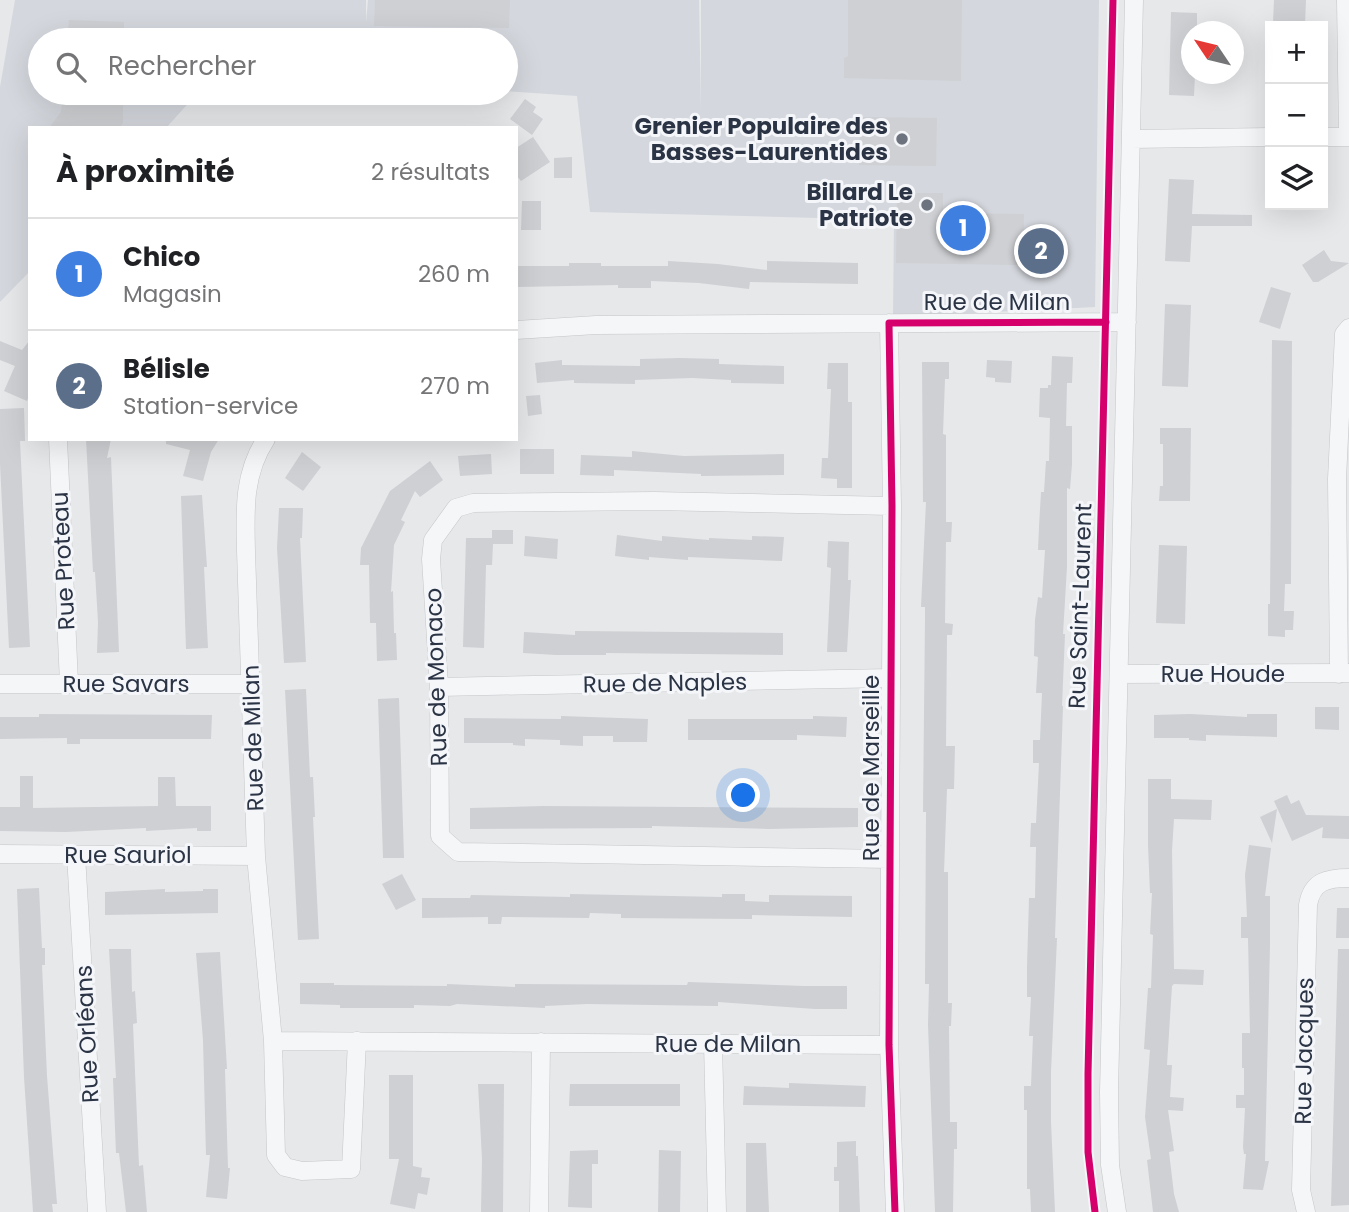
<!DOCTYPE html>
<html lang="fr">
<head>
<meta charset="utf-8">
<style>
	body { margin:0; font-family:Poppins,sans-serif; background:#f6f6f6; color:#202124 }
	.controls { position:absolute; right:21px; top:21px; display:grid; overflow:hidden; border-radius:0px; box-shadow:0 7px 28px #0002 }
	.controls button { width:63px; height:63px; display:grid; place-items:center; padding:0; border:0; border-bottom:2px solid #e0e0e0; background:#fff; color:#202124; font:35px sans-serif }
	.compass { position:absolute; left:1181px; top:21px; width:63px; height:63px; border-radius:50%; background:#fff; box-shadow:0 7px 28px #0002; rotate:305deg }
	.you { position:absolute; left:744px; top:796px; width:24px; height:24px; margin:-18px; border:5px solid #fff; border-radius:50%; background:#1a73e8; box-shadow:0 0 0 10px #1a73e833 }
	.badge { display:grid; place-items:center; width:46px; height:46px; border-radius:50%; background:#6c737f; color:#fff; font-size:23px; font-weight:700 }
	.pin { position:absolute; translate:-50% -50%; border:4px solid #fff; box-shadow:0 2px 7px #0006 }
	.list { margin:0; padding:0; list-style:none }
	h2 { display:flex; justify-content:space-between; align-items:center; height:91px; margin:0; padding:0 28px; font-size:30px }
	h2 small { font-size:23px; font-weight:400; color:#757577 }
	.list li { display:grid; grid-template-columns:46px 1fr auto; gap:21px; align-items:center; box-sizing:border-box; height:112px; padding:0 28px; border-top:2px solid #e0e0e0 }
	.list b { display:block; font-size:26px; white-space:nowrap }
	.list p { margin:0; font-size:23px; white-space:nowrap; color:#757577 }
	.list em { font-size:23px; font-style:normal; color:#757577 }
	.icon { flex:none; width:38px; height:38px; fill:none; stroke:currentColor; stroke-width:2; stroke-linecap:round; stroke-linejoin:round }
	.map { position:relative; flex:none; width:1349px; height:1212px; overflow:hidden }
	.search { position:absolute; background:#fff; box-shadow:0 7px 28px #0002; left:28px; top:28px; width:490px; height:77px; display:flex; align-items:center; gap:18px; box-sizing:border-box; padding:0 24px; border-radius:38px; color:#757577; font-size:26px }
	.panel { position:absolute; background:#fff; box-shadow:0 7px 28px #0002; left:28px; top:126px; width:490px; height:315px; border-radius:0px }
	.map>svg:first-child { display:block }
	.built { fill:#d4d7dd }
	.building { fill:#ced0d3 }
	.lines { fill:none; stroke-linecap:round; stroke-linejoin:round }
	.minor-casing { stroke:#c4c6c8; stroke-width:19 }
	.minor { stroke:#f5f6f7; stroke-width:18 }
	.cycleway-casing { stroke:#f4f6f9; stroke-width:11 }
	.cycleway { stroke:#d6006c; stroke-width:7 }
	.poi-dot { fill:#6c737f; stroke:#f4f6f9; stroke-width:2.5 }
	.labels { text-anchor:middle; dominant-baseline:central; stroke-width:6; stroke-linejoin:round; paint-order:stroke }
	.poi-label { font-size:23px; font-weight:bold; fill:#2b3445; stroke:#f4f6f9; text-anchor:end }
	.street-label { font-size:23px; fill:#2b3445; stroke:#f4f6f9 }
</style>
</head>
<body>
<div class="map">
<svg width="1349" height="1212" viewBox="0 0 1349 1212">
	<rect width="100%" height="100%" fill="#e6e8ea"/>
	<path class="built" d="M15 0H366V23L368 0H699L701 112V0H1099L1095 307 893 317 894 220 590 212 577 96 506 91V40H40V93H205L194 97 166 128H30V271L0 302V87Z"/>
	<path class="building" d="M375 0H510L509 28 374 26Z
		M848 0H962L961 81 844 78V58L848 56Z
		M1274 0H1306L1305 24 1273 23Z
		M1171 12 1197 13V32H1192V74H1195L1194 96 1169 95Z
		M69 20 124 22V40H67Z
		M63 93H123V123L119 128H49L61 112Z
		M525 99 536 107 533 112 543 119 532 135 510 119Z
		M860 117 937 118 936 166 859 165Z
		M533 137 550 162 521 181 516 175V148Z
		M572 157V178H554V158Z
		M1169 179 1194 180 1192 214 1252 215V226H1192L1190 262 1165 261Z
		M897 193H943V213L1024 214 1023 265 896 263Z
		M522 201H541V230H521Z
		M1324 250 1331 261 1349 263 1318 282H1313L1302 265Z
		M668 261 718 264 767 270V261L858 263V284L750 282 749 289 699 283 651 281V288H618V285L518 287V266H569V263H601V266H668Z
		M1271 287 1291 293 1280 329 1259 322Z
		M1165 304 1191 305 1188 387 1162 386Z
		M30 340V393L27 401 4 391 15 366 0 360V341L22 350Z
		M1272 340 1292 341 1291 584H1285L1284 611H1294L1293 630H1285V637L1268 636V604H1270Z
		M1052 356 1073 357 1072 383H1067L1066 426H1072V464L1070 489 1067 488V567L1063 634H1065L1062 706H1063L1055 938H1057L1051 1072V1122L1055 1212H1031L1030 1189H1027V1110H1024V1086H1031L1033 1036H1029L1031 997H1027V967L1029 898H1035L1036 847H1030L1031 823H1036L1039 763H1033V740H1040L1042 693H1036L1038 657 1034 656 1035 620 1038 597 1042 598 1045 550H1038L1039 527 1041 492H1044L1046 461H1049L1050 418 1039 417 1040 388H1048V385H1051Z
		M680 358 719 359V364L784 366V384L731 383V380L692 378 635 380V384L574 383V380L537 383 535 363 562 360V365L640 366V359Z
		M987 360 1012 361 1011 383 995 382V378L986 377Z
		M922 362H949V379H945L943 434 946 435V522H952L951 542H946L945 623 953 624 952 635H947L946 746H955L954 789H947L944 872H948V1003H952L951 1026H949L950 1122H957V1149H954L953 1212H935L928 1025 929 984H925L926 812H923L925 618V607H921L926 502H923Z
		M828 363H848V402H852V488H837V479L821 478 822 458H828L831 389H827Z
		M540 395 542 414 528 416 526 396Z
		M24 408 25 441H20L30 647 9 648 0 464V409Z
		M1160 428H1191L1190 501H1159L1160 486H1163V444H1160Z
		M86 439H111L107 458 111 457 119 652 97 653 98 622 95 572H93Z
		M166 439H219L211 452 203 481 183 476 190 450 166 444Z
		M520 449H554V474H520Z
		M632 451 684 456 784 454V475L701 476V474L614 470V476L580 475 581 455 632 457Z
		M302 452 321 467 303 491 285 478Z
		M491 454 492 474 460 476 458 456Z
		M430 461 443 480 420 497 415 491 401 520 405 522 394 545 391 592 393 591 394 633H396L397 660 377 661 376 623H370L369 565H360L361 548 390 491Z
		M202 495 207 567H204L208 648 186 649 181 496Z
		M279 508H303L302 538H300L306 662 284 663 277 548Z
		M492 530H513V544H493L492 565H486L484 648 463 647 466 538H492Z
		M617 535 662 541V536L709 540V538L752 540V536L784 537 782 561 688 557V560L649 557V560L615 556Z
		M525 536 558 539 557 559 524 556Z
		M828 541 849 542 848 580H851L847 652H827L831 568 827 567Z
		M1159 545 1187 546 1185 624 1156 623Z
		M575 631 783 633V655L606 653V655H556L523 653 524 632 575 635Z
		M306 689 310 777H313L315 817H313L319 939 298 940 285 690Z
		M399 698 404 858H383L378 699Z
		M1315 707H1339V730L1315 729Z
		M39 714 212 715 211 739H80V744H67V738L0 739V717H39Z
		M1190 714 1247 717V714H1277V737L1206 735V741L1189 740V738H1154V715Z
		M561 716 648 719 647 742H613V736H583V746L560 745V740L525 739V746L513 745V743H464V718L561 719Z
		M813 716 847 717 846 737 797 735V740H688V719H813Z
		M20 776H33V808L158 806V777H175L176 806H211V831H197V828L146 831V828L66 832 0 831V807H20Z
		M1148 779H1171V799L1212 800 1211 820 1174 819 1172 851 1174 969 1204 970 1203 985 1174 984 1172 986 1167 1065H1172L1170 1097 1184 1098 1183 1111 1168 1110 1174 1151 1169 1152 1174 1194 1179 1212H1153L1147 1160 1151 1159 1145 1117 1150 1050 1144 1049 1148 988H1151L1153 935 1150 934 1152 893H1150L1148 845Z
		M1287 795 1291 804 1299 800 1306 815 1349 816V839L1322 838 1323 827 1292 841 1274 801Z
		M543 806 858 808V827L769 829 652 826V828L470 829V808Z
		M1277 809 1272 843 1260 817Z
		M1249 845 1271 848 1265 896H1270V945L1265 1161H1269L1263 1190 1243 1189 1246 1154H1244L1243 1147 1245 1108H1236V1095H1244V1068H1242V1033H1250L1248 938H1241V917H1247L1245 875Z
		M402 874 416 900 396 910 382 884Z
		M39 888 42 948H45V965H42L47 1076 57 1204H52L53 1212H33L24 1077 17 889Z
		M165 889V892L203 891V889H218V913L105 915V892Z
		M570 894 722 897V894H745V901L769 902V895L852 896V917L752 915V919L621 918V914L590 913 589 918 502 917 501 924H488V917L422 918V898H470L471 895 570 897Z
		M1337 908H1349V938H1336Z
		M109 949H131L132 992 135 991 137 1023 133 1024 139 1166 143 1165 147 1212H126L119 1153H116L113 1078H116Z
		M1338 949H1349V1205L1331 1206Z
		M220 952 227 1069H225L228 1168H230L227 1199 206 1197 210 1155H206L203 1040 196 953Z
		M688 982 804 986H847V1009H815L718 1002V1006L587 1004 545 1006V1008L457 1004 450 1006 414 1005V1008H340V1005L300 1004V983H334V985L447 986V984L515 987V984L687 985Z
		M389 1075H413V1166L422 1168 421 1177 430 1178 427 1195 418 1193 415 1209 390 1204 399 1159H389Z
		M789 1083 866 1086 865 1107 743 1105 744 1086 789 1088Z
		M478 1084H504L503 1212H481L482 1159Z
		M570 1084H680V1106H569Z
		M856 1141V1156H858L860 1212H839V1181H834V1167H837V1142Z
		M746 1143H766L769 1212H746Z
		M598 1150V1164H592V1208L568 1207 570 1151Z
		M659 1150 681 1151 680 1212H658Z"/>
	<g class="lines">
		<g class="minor-casing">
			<path id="minor" d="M1346 0 1348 137
				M1323 137H1349
				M1131 139 1270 137
				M889 323 892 506 889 1045 895 1212
				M516 330 596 325 1127 322
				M58 439 69 683
				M266 439C243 474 245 511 246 551L256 856 273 1041 276 1155 285 1167 302 1171 351 1169 357 1041
				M1119 674 1349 673
				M1339 674 1337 479 1344 334 1349 328
				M0 684H252
				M439 687 891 678
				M0 854 256 856
				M76 855 97 1212
				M890 859 458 852 440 836 439 687 431 559 433 540 456 508 473 503 654 501 892 506
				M273 1041 889 1045
				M713 1043 717 1212
				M539 1212 541 1042
				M1117 1212 1110 1165 1109 1092 1134 0
				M1306 1212 1301 1190 1308 905C1312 881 1327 878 1349 878"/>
		</g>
		<use href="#minor" class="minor"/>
		<g class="cycleway-casing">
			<path id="cycleway" d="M895 1212 889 1045 892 506 889 323 1106 322
				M1095 1212 1088 1152V1074L1113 0"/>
		</g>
		<use href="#cycleway" class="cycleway"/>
	</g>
	<g class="poi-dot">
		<circle cx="902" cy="139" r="7"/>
		<circle cx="927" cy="205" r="7"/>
	</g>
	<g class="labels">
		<g class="poi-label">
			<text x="888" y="126">Grenier Populaire des<tspan x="888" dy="26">Basses-Laurentides</tspan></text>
			<text x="913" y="192">Billard Le<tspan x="913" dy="26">Patriote</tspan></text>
		</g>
		<g class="street-label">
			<text x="997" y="302">Rue de Milan</text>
			<text transform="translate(63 561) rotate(-93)">Rue Proteau</text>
			<text transform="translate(1080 606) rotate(-88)">Rue Saint-Laurent</text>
			<text x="1223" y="674">Rue Houde</text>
			<text transform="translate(436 677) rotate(-92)">Rue de Monaco</text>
			<text transform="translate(665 683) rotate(-1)">Rue de Naples</text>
			<text x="126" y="684">Rue Savars</text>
			<text transform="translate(253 738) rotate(-92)">Rue de Milan</text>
			<text transform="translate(871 768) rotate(-90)">Rue de Marseille</text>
			<text x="128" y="855">Rue Sauriol</text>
			<text transform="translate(87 1034) rotate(-93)">Rue Orléans</text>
			<text x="728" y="1044">Rue de Milan</text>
			<text transform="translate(1304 1051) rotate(-89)">Rue Jacques</text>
		</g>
	</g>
</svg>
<div class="controls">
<button>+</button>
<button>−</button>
<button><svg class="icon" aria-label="layers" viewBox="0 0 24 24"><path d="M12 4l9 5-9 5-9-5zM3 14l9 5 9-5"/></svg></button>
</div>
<svg class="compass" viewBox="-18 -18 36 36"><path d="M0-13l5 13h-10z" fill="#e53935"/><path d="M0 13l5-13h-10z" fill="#757577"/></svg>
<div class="you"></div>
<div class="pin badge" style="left:963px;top:228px;background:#3f7fe0">1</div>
<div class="pin badge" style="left:1041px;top:251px;background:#5c6f8a">2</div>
<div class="search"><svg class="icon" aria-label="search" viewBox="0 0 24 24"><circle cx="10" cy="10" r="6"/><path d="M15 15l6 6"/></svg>Rechercher</div>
<section class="panel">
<h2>À proximité<small>2 résultats</small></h2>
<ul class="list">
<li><span class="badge" style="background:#3f7fe0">1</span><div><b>Chico</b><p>Magasin</p></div><em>260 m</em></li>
<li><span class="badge" style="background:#5c6f8a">2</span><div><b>Bélisle</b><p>Station-service</p></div><em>270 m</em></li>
</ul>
</section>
</div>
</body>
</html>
